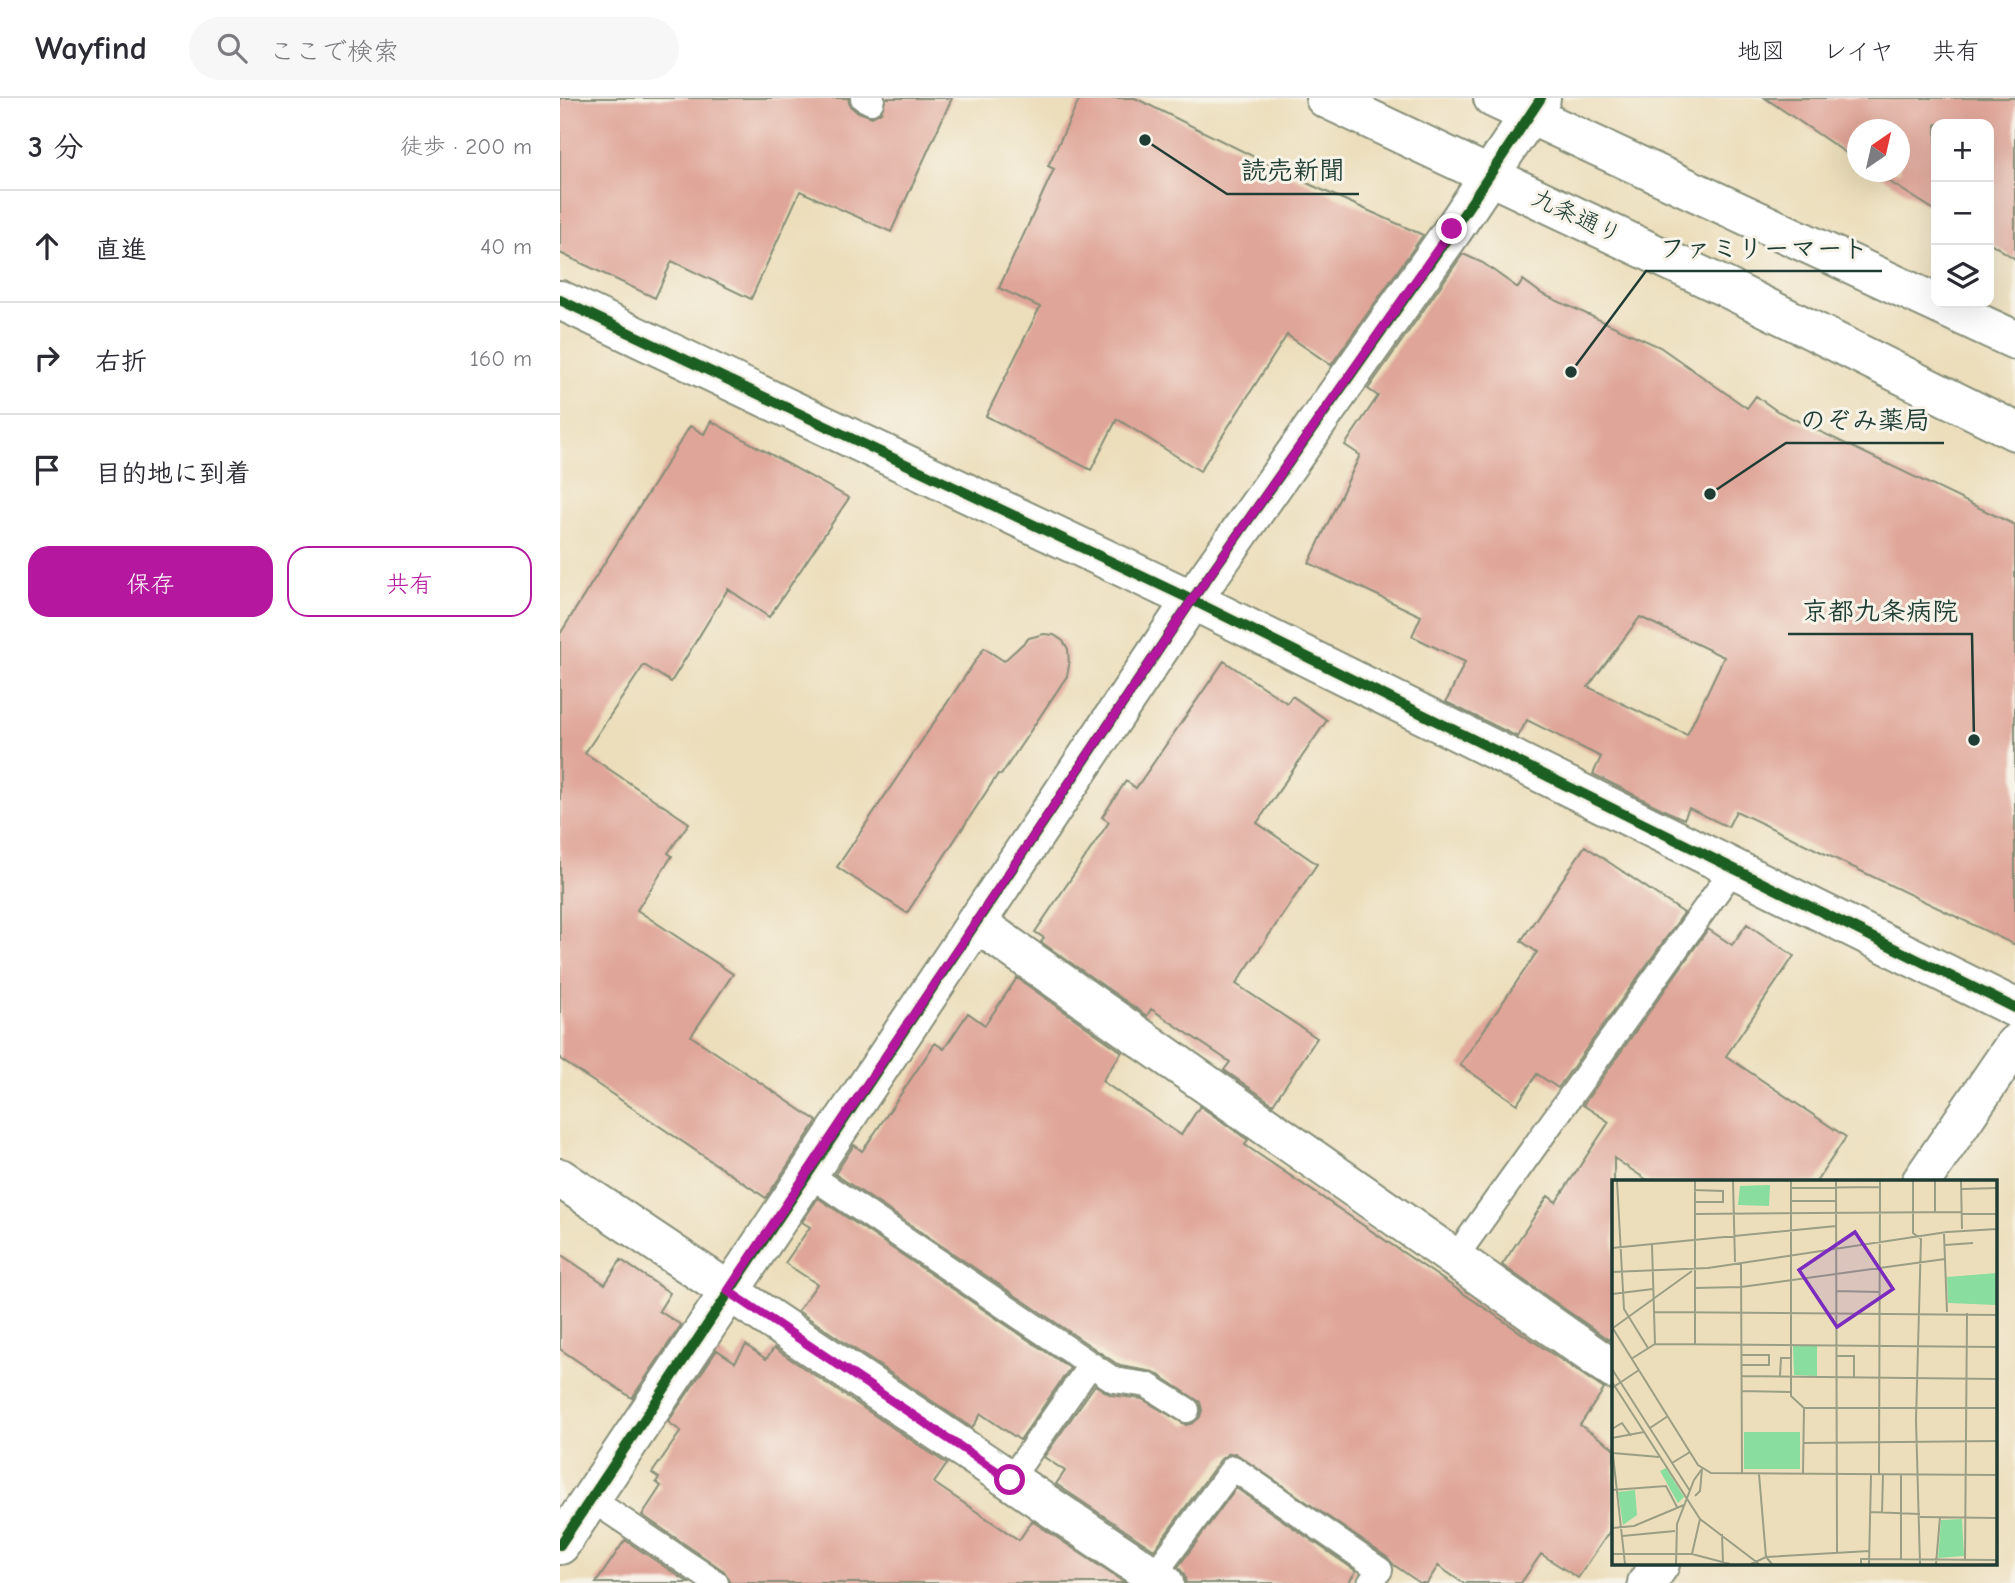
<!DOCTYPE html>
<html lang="ja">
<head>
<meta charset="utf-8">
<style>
	body { margin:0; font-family:"Comic Neue","Klee One",sans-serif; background:#f7f7f7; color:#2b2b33 }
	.controls { position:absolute; right:21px; top:21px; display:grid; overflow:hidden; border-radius:14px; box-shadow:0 7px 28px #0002 }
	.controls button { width:63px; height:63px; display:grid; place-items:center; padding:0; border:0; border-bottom:2px solid #e1e1e2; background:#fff; color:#2b2b33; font:35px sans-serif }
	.compass { position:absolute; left:1287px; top:21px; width:63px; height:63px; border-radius:50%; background:#fff; box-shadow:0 7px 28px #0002; rotate:34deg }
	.stop { position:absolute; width:21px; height:21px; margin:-16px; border:5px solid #b5179e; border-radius:50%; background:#fff }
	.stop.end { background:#b5179e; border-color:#fff; box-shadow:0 2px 7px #0008 }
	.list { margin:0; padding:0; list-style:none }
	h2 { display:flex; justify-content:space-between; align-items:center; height:91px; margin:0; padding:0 28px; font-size:30px }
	h2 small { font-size:23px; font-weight:400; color:#7c7c81 }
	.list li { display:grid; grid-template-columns:46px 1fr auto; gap:21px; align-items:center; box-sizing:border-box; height:112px; padding:0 28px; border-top:2px solid #e1e1e2 }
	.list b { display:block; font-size:26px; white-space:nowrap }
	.list em { font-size:23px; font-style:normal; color:#7c7c81 }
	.actions { display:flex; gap:14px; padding:21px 28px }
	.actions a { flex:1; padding:16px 0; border:2px solid #b5179e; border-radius:21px; text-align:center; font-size:24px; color:#b5179e }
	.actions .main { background:#b5179e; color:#fff }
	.icon { flex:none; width:38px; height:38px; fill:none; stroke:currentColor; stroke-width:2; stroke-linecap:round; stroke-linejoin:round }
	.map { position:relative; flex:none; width:1455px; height:1485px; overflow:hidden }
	header { display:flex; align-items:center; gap:42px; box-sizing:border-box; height:98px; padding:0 35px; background:#fff; border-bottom:2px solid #e1e1e2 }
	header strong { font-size:33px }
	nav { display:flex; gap:38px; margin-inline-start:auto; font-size:24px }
	.search { width:490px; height:63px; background:#f7f7f7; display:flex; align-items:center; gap:18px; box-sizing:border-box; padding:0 24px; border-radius:38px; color:#7c7c81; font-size:26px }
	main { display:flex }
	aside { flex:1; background:#fff }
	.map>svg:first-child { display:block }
	.building { fill:#dfa598; fill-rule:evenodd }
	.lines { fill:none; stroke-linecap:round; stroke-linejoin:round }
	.service-casing { stroke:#868e78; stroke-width:28 }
	.minor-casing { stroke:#868e78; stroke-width:42 }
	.tertiary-casing { stroke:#868e78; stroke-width:42 }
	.trunk-casing { stroke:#868e78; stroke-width:42 }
	.service { stroke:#fff; stroke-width:24 }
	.minor { stroke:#fff; stroke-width:38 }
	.tertiary { stroke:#fff; stroke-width:38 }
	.trunk { stroke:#fff; stroke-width:38 }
	.cycleway-casing { stroke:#f7f3e8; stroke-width:15 }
	.cycleway { stroke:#1b5e20; stroke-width:10 }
	.route { stroke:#b5179e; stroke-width:9 }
	.labels { text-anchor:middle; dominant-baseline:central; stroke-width:6; stroke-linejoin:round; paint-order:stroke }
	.street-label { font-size:24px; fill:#1f3d34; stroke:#f7f3e8 }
	.inset-road { fill:none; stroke:#9a9e85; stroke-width:2 }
	.view { fill:#7b2cbf; fill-opacity:0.15; stroke:#7b2cbf; stroke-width:3.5 }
	.inset-edge { fill:none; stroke:#1f3d34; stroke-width:3.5 }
	.leader { fill:none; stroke:#1f3d34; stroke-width:2.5 }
	.callout-dot { fill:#1f3d34; stroke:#f7f3e8; stroke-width:2.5 }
	.callout-label { font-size:26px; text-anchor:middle; font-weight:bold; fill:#1f3d34; stroke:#f7f3e8; stroke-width:6; stroke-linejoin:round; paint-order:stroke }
</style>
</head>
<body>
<header>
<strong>Wayfind</strong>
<div class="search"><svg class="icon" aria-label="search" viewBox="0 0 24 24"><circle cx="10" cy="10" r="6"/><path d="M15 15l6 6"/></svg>ここで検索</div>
<nav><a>地図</a><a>レイヤ</a><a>共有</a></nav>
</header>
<main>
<aside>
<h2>3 分<small>徒歩 · 200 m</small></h2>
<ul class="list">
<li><svg class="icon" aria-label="ahead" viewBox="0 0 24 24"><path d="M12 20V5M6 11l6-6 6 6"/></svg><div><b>直進</b></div><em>40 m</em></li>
<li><svg class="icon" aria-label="right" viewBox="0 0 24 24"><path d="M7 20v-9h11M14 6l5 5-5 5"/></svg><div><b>右折</b></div><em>160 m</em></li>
<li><svg class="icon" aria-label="arrive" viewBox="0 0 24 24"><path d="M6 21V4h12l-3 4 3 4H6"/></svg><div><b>目的地に到着</b></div></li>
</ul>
<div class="actions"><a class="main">保存</a><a>共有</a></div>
</aside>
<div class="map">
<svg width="1455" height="1485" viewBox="0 0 1455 1485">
	<rect width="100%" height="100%" fill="#f7f3e8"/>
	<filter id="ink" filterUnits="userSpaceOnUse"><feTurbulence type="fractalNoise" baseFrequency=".0143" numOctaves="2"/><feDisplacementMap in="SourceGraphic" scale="14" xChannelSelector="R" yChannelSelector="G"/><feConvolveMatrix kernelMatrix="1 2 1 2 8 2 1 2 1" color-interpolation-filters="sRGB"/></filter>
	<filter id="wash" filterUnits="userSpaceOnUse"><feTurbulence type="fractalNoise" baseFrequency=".00686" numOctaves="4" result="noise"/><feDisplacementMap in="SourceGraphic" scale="28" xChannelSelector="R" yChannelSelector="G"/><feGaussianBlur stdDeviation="1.57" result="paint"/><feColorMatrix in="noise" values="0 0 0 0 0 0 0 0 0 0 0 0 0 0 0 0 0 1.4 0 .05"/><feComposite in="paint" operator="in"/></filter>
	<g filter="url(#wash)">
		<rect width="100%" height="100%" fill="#ecdebb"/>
		<g id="blocks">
			<path class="building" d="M0 0H288L290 8 296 13 312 19 321 14 326 0H392L331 134 240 93 191 201 112 163 95 200 0 155Z
				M520 0H575L751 87 863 137 771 267 727 237 640 373 557 321 531 372 426 318 480 209 439 190 494 71 488 68Z
				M1205 0H1455V161L1429 144V26H1376V113L1314 74H1340V32H1298V63Z
				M903 156 923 165 958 190 963 182 982 196 1100 249 1187 310 1196 298 1217 313 1455 427V847L1176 713 1168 729 1129 710 1124 721 1106 713 1033 676 1041 659 967 622 958 639 886 604 905 564 852 538 861 518 749 465 800 357 785 347 818 298 808 291ZM1080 519 1164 559 1127 637 1028 589Z
				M151 323 289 400 209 519 168 491 111 584 84 567 25 655 129 725 108 755 112 758 77 812 173 876 131 938 257 1023 206 1100 0 961V536L130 328 144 336Z
				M484 536 494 537 503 543 508 551 509 567 507 578 441 677 438 676 347 815 277 769 424 550 444 563 469 540Z
				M664 563 727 605 732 598 767 622 697 725 757 766 676 886 757 940 713 1006 664 972 670 964 591 911 587 918 481 844 484 840 475 834 549 724 542 719 566 683 576 690Z
				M1025 748 1124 815 998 990 977 976 957 1006 900 967 977 854 961 843Z
				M1187 826 1234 858 1166 958 1286 1039 1256 1084H1090L1054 1060V1233L1049 1242 942 1167 988 1098 996 1104 1049 1024 1023 1007 1148 831 1172 847Z
				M457 880 562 954 542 983 621 1037 640 1008 688 1042 685 1047 1044 1291 1020 1327 1054 1350V1427L1018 1480 981 1456 961 1485H903L878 1468 867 1485H860L834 1467 828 1460 675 1355 668 1356 661 1361 594 1452 496 1386 505 1373 484 1359 535 1287 551 1297 582 1301 626 1327 633 1325 640 1319 642 1312 640 1304 594 1274 560 1268 275 1076 294 1047 302 1053 308 1045 375 945 384 951 408 915 425 927Z
				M258 1100 510 1270 460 1342 421 1316 412 1330 238 1213 257 1186 225 1165 250 1129 242 1124Z
				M0 1156 45 1186 61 1162 110 1195 99 1213 121 1227 72 1300 0 1251Z
				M186 1247 206 1261 214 1250 387 1366 374 1385 459 1442 472 1423 565 1485H171L164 1473 82 1417 101 1388 96 1384 99 1380 92 1375 121 1333 108 1324 157 1252 175 1264Z
				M676 1390 796 1473 788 1485H626L624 1476 618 1469Z
				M65 1442 129 1485H36Z"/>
		</g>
	</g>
	<g filter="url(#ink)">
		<use href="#blocks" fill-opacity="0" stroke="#868e78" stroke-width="2"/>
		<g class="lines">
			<g class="service-casing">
				<path id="service" d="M303 0 311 4 312 0
					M247 1075 554 1282 587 1287 627 1312
					M894 1161 1174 770
					M450 1382 531 1266
					M31 1401 156 1485
					M593 1478 673 1370 820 1472 810 1485"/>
			</g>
			<g class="minor-casing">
				<path id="minor" d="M0 202 632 502 1455 910
					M415 824 1054 1272
					M0 1080 604 1485
					M0 1447 632 502 893 132 981 0"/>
			</g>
			<g class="tertiary-casing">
				<path id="tertiary" d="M1361 1084 1455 946
					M1087 1485 1100 1466"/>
			</g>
			<g class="trunk-casing">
				<path id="trunk" d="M765 0 1165 189 1455 333
					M933 0 1455 242"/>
			</g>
			<use href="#service" class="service"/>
			<use href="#minor" class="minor"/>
			<use href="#tertiary" class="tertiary"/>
			<use href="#trunk" class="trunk"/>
			<g class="cycleway-casing">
				<path id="cycleway" d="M0 202 632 502 1455 910
					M0 1447 632 502 893 132 981 0"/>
			</g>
			<use href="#cycleway" class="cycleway"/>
		</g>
	</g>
	<g class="lines" filter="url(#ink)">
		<path class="route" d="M450 1382 168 1193 632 502 892 131"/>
	</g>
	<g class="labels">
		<g class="street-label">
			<text transform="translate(1017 118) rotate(25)">九条通り</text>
		</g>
	</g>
	<g transform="translate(1052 1082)">
		<rect width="385" height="385" fill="#ecdebb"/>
		<path d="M158 5 157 26 126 25 128 6ZM385 93V125L336 123 335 97ZM205 166V196L182 195 181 166ZM132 252H188V289H132ZM54 288 72 317 66 323 48 291ZM23 310 25 335 11 345 6 312ZM350 339 352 376 326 378 329 340Z" fill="#89dd9f"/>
		<path class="inset-road" d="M5 1 12 129 36 168M83 1V164M121 1 123 82M179 1V216L192 228 191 294M224 1 225 372M301 1V53L309 59 304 240 308 384M323 1V32M349 1 350 49M179 8 268 7M350 9 385 8M179 21H224M82 22H111V11L82 10M82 34 349 32M349 34H385M332 54 335 132M40 65 43 164M333 65 361 63M0 68 224 46M129 83 130 294M0 92 96 88 335 52 385 49M82 108 129 107 333 79M224 111 267 112M0 114 41 109M42 132 385 135M0 147 86 285 99 293 385 295M1 148 80 91M129 175H157V185H129M224 176H242V197M19 179 43 164 385 167M0 189 78 311M129 196 385 199M168 196 169 178H179M0 202 88 339 147 384M0 208 27 190M129 211 179 212M192 228H385M38 248 56 236M0 249 10 243 19 256M0 258 32 252M191 263 385 261M0 266 13 384M1 273 47 277M60 283 78 272M147 294 154 377 160 384M267 295 268 1M289 295V379M0 310 54 306 65 327M83 316 88 311 90 289M258 332 308 334M270 333 271 295M308 337 385 338M0 348 22 346 72 325M110 354 111 383M10 356 63 351M0 374H80L118 384M80 374 88 339M353 380 355 133M64 384 65 344 82 300 90 289M139 384 154 377 257 371M249 384V379H257L385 380M257 384 259 295M324 384 328 337"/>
		<path class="view" d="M243 52 281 109 225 147 187 90Z"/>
		<rect width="385" height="385" class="inset-edge"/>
	</g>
	<path class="leader" d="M585 42L667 96H799M1011 274L1086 173H1322M1150 396L1226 345H1384M1414 642L1412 536H1228"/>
	<g class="callout-dot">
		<circle cx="585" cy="42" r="7"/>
		<circle cx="1011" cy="274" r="7"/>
		<circle cx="1150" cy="396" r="7"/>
		<circle cx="1414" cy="642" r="7"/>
	</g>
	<g class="callout-label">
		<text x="733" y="81">読売新聞</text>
		<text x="1204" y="159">ファミリーマート</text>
		<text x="1305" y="331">のぞみ薬局</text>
		<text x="1320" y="522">京都九条病院</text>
	</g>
</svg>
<div class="controls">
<button>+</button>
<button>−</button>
<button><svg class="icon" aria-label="layers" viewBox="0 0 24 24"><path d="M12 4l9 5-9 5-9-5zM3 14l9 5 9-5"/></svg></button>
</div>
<svg class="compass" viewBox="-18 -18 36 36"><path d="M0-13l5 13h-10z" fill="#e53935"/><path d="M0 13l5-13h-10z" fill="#7c7c81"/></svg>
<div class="stop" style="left:450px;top:1382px"></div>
<div class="stop end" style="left:892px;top:131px"></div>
</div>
</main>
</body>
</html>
